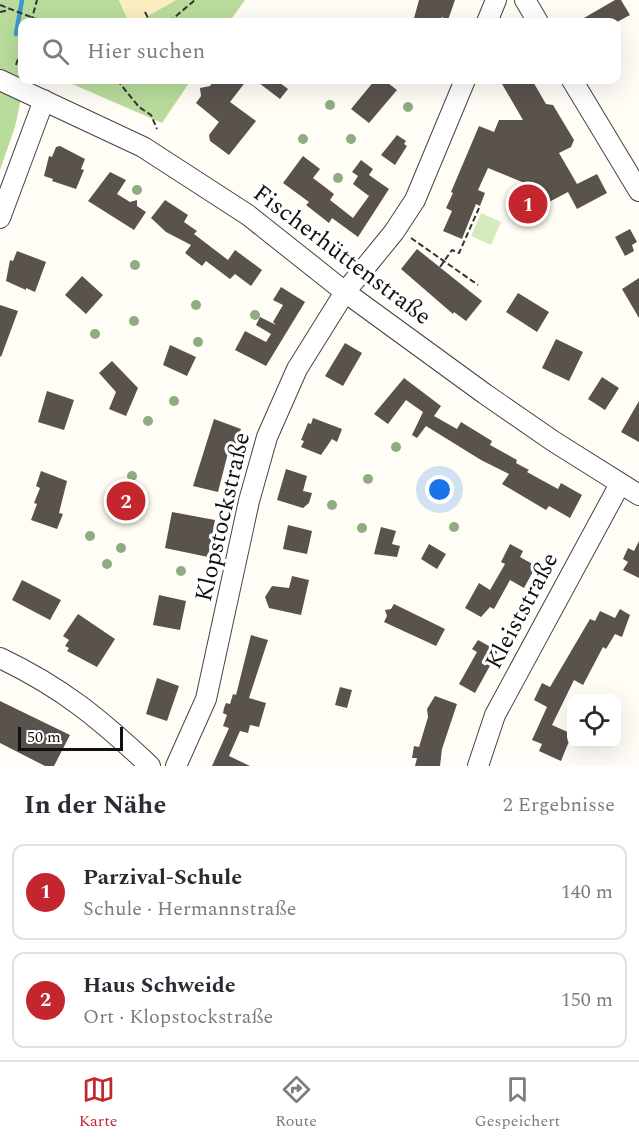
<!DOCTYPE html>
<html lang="de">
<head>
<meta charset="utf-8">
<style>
	body { margin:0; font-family:Spectral,serif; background:#f2f2f3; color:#2b2b33 }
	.controls { position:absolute; right:18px; bottom:18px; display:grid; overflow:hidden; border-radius:12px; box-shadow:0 6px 24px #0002 }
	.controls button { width:54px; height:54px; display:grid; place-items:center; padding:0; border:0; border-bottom:2px solid #e1e1e2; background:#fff; color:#2b2b33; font:30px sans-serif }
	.scale { position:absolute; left:18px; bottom:15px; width:105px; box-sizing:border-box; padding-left:6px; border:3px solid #111; border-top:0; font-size:16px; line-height:21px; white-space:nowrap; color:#111; -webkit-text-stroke:4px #fff; paint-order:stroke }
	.you { position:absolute; left:440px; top:490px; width:21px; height:21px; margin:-15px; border:4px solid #fff; border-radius:50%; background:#1a73e8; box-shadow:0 0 0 9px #1a73e833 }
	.badge { display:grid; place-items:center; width:39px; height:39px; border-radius:50%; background:#c4262e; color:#fff; font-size:20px; font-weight:700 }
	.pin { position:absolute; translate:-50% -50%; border:3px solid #fff; box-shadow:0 2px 6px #0006 }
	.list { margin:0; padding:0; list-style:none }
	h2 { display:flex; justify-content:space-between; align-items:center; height:78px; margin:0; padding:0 24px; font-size:26px }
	h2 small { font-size:20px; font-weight:400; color:#7c7c81 }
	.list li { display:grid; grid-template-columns:39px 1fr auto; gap:18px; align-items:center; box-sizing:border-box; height:96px; margin:0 12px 12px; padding:0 12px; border:2px solid #e1e1e2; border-radius:12px }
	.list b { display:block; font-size:22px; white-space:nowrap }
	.list p { margin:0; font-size:20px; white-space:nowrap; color:#7c7c81 }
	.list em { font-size:20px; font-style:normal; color:#7c7c81 }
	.icon { flex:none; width:33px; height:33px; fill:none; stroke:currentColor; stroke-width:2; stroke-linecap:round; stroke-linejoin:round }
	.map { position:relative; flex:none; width:639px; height:766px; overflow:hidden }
	.search { position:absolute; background:#fff; box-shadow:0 6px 24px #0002; left:18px; right:18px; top:18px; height:66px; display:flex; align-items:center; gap:15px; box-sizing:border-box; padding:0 21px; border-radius:12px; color:#7c7c81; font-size:22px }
	.sheet { height:294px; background:#fff }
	nav { display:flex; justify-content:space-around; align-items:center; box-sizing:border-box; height:84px; border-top:2px solid #e1e1e2; background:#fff; font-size:16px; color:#7c7c81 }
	nav a { display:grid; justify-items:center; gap:3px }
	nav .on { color:#c4262e }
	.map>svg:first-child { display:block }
	.green { fill:#d5ebbd }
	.forest { fill:#b9dc9c }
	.sand { fill:#fbeec1 }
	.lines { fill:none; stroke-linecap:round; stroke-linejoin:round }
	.stream { stroke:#3f96cf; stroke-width:4.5 }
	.building { fill:#5a524d }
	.minor-casing { stroke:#444; stroke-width:22 }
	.path { stroke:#333; stroke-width:2; stroke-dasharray:6 3; stroke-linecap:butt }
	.minor { stroke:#fff; stroke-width:20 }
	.tree { fill:#8dad7f }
	.labels { text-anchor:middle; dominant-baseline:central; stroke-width:6; stroke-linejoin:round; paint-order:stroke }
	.street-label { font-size:24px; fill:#111; stroke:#fff }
</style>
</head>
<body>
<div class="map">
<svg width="639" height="766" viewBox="0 0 639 766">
	<rect width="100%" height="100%" fill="#fffdf5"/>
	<path class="green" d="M481 213 501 222 491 245 471 236Z"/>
	<path class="forest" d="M0 0H119L128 20 134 22H22V80H25L15 127 0 170Z
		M176 0H245L229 22H137Z
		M63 80H191L162 123Z"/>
	<path class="sand" d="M119 0H176L137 22 128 20Z"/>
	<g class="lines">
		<path class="stream" d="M16 34 22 0"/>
	</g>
	<path class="building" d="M419 0H455L448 20 442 17 440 22H413Z
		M615 0H621L630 15 617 22H577Z
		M214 80H247L230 102 256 121 229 155 210 141 209 135 219 122 196 103 201 96 200 88 210 86Z
		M255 80H276L288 89 280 99Z
		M375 80H384L397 90 369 123 351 109Z
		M510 80H532L546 104 553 105 574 140 571 147 559 153 577 184 597 174 607 193 577 209 568 192 534 210 525 195 537 188 488 168 478 190 485 193 480 206 476 204 462 239 443 231 452 211 446 208 453 193 451 192 479 126 494 132 499 120H523L502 84Z
		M397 135 406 141 404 144 407 146 395 165 381 155Z
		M60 146 85 159 81 169 84 170 76 189 52 181 53 179 44 176 49 156 52 157 56 147Z
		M303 156 320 169 313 178 334 194 330 200 353 218 369 196 353 184 358 176 352 172 361 160 373 169 369 175 389 189 358 237 332 218 329 223 306 205 309 202 283 183Z
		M110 172 126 180 117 194 130 202 137 200V206L146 212 134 230 88 201Z
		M165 200 188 215 184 222 197 231 194 234 228 260 235 250 262 270 251 286 235 274 230 279 206 261 202 266 185 253 191 245 166 232 151 218Z
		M630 229 637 242 632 245 634 251 625 256 615 237Z
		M417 249 482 301 466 321 454 312 453 314 401 269Z
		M17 251 46 262 35 292 26 288V290L6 281 10 260 13 261Z
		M82 276 103 295 86 314 65 295Z
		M639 278V318L622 289Z
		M281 287 305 302 266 366 235 350 245 331 266 342 271 334 256 325 260 317 276 325 273 322 283 305 273 300Z
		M518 293 549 312 537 332 506 312Z
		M0 305 18 311 1 357 0 356Z
		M556 339 583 352 569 381 542 368Z
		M345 343 362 353 343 386 325 376Z
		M170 345 196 357 187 376 163 365Z
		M112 361 138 388 126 416 109 409 116 392 99 373Z
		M602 377 619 388 605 410 588 399Z
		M404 378 441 406 434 416 457 429 461 422 492 441 490 445 517 460 516 463 529 470 527 472 558 489 561 483 582 495 570 518 549 506 546 510 502 484 509 474 481 460 426 426 417 438 412 435 423 412 406 400 388 424 374 414Z
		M47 391 74 400 64 430 38 422Z
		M639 401V442L621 432Z
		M313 418 342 429 337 442 332 439 321 455 301 447 304 441 301 440 308 423 311 424Z
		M214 419 241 429 233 451 229 449 218 492 193 486Z
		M286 469 307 476 303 491 312 493 309 503 303 508 277 500Z
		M41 471 67 481 59 513 63 514 57 529 31 520 37 504 34 503 40 488 36 486Z
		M117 487 140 491 135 515 113 510Z
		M172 512 215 520 208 557 165 548Z
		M288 525 312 531 307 554 283 549Z
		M381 527 396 531 392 544 400 546 397 557 374 554Z
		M639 541V578L623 570 628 562 623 559 628 548 634 551Z
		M429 544 446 554 437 569 421 559Z
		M510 544 523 551 520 557 536 566 524 588 510 580 494 609 490 607 481 617 465 608 479 583 490 590 505 564 501 562Z
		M292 576 309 580 301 615 269 608 265 597 272 586 289 588Z
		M22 580 61 600 50 620 12 600Z
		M159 595 186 601 180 630 153 625Z
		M394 604 445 629 436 646 384 622 387 616 385 610 391 609Z
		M620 609 630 615 622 637 615 634 606 649 603 647 583 685 574 680 552 725 572 734 561 761 539 751 542 744 532 740 547 707 534 700 542 683 550 687 590 619 595 621 600 611 615 618Z
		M78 614 115 639 97 667 67 651 69 648 65 646 69 640 63 636Z
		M251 635 268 640 249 698 266 703 259 727 250 725 248 733 240 731 229 756 250 766H212L229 728 223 726 227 715 223 713 224 708 226 703 230 704 233 694 236 695Z
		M478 640 498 651 475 693 459 684 477 652 472 649Z
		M157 678 179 686 167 721 146 714Z
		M340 687 352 690 347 708 335 705Z
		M435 696 457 704 442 749 440 766H415L417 758H412L414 746 419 747 428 717 427 709Z
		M0 701 70 735 54 766H45L0 743Z"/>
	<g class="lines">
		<g class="minor-casing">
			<path id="minor" d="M525 0 538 22
				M487 22 496 0
				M0 80 143 147 248 215 345 292 485 394 553 441 639 495
				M572 80 639 191
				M0 218 44 100
				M0 658C63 688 100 719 150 766
				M176 766 206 699 249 501 267 437 297 369 345 292 394 232 415 200 465 80
				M478 766 495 715 620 484"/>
		</g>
		<path class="path" d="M0 5 44 22
			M0 12 9 10
			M145 12 150 22
			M31 22 37 0
			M169 22 195 0
			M16 65 22 47
			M117 80 139 107 151 115 157 129
			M411 238 478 285
			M440 267 452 250 459 253 479 208"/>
		<use href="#minor" class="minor"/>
	</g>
	<g class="tree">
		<circle cx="330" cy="105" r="5"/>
		<circle cx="408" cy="107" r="5"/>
		<circle cx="303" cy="139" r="5"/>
		<circle cx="351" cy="139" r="5"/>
		<circle cx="338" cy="178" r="5"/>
		<circle cx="137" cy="190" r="5"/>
		<circle cx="135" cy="265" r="5"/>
		<circle cx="196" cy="305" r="5"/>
		<circle cx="255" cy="315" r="5"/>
		<circle cx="134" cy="321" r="5"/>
		<circle cx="95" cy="334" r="5"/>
		<circle cx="198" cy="342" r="5"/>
		<circle cx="174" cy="401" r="5"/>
		<circle cx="148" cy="421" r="5"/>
		<circle cx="396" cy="447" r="5"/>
		<circle cx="132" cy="476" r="5"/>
		<circle cx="368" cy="479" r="5"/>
		<circle cx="445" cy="485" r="5"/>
		<circle cx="332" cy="505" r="5"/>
		<circle cx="454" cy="527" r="5"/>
		<circle cx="362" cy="528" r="5"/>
		<circle cx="90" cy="536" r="5"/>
		<circle cx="121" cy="548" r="5"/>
		<circle cx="107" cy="564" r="5"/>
		<circle cx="181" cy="571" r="5"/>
	</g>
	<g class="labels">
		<g class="street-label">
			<text transform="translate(342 255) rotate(37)">Fischerhüttenstraße</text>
			<text transform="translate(223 517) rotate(-77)">Klopstockstraße</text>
			<text transform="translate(522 611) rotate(-62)">Kleiststraße</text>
		</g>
	</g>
</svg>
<div class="controls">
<button><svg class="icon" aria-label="locate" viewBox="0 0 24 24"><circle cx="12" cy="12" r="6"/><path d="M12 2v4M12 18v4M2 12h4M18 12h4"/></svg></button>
</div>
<div class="scale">50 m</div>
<div class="you"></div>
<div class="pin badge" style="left:528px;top:204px">1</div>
<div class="pin badge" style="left:126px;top:501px">2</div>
<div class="search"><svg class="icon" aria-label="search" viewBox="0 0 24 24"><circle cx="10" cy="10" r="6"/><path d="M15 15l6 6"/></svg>Hier suchen</div>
</div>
<section class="sheet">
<h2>In der Nähe<small>2 Ergebnisse</small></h2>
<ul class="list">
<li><span class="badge">1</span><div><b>Parzival-Schule</b><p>Schule · Hermannstraße</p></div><em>140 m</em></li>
<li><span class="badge">2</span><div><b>Haus Schweide</b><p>Ort · Klopstockstraße</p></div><em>150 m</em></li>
</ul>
</section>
<nav>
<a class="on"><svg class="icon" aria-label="map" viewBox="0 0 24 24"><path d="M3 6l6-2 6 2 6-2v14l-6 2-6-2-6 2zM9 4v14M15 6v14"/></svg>Karte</a>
<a><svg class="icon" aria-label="directions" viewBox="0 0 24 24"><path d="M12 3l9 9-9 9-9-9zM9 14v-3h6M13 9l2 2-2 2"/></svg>Route</a>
<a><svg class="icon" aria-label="saved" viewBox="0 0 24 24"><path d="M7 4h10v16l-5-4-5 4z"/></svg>Gespeichert</a>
</nav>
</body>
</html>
